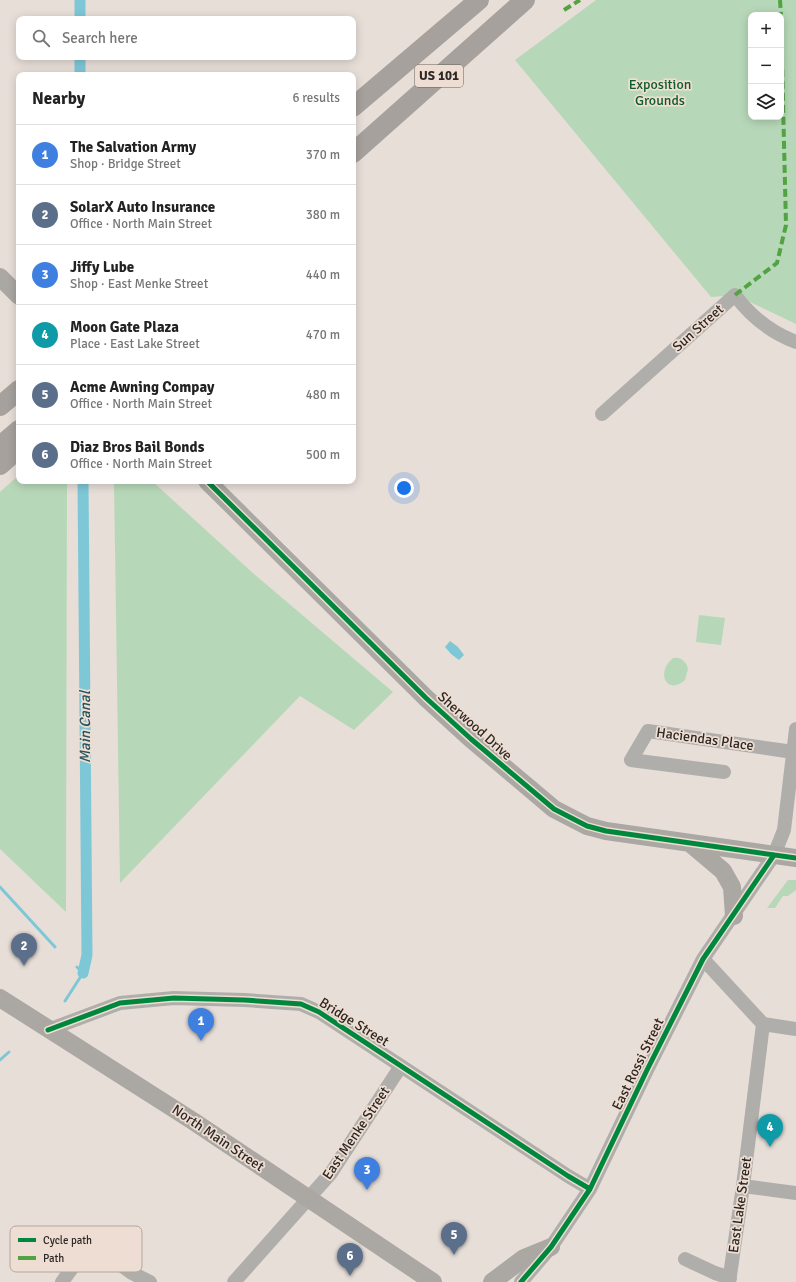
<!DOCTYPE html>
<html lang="en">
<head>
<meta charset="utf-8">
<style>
	body { margin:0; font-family:Signika,sans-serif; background:#f2f2f2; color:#222 }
	.controls { position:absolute; right:12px; top:12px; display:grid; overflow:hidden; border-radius:8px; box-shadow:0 2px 10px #0003 }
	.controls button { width:36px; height:36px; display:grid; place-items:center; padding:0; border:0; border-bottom:1px solid #e0e0e0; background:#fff; color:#222; font:20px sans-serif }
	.you { position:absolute; left:404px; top:488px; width:14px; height:14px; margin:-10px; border:3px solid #fff; border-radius:50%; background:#1a73e8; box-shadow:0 0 0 6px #1a73e833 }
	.badge { display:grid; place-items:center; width:26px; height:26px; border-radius:50%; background:#6f6863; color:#fff; font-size:13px; font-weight:700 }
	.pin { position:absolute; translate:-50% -33px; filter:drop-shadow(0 1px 2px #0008) }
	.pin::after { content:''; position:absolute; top:21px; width:14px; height:12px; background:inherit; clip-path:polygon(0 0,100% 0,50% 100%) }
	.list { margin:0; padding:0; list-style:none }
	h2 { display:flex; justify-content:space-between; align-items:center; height:52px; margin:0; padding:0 16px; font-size:17px }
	h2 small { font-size:13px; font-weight:400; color:#767676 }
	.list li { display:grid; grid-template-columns:26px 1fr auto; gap:12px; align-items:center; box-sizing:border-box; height:60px; padding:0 16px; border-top:1px solid #e0e0e0 }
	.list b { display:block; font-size:15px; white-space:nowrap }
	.list p { margin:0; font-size:13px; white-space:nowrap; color:#767676 }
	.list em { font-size:13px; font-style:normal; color:#767676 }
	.icon { flex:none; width:22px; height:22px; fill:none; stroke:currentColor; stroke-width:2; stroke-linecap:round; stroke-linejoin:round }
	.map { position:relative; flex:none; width:796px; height:1282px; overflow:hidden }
	.search { position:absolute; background:#fff; box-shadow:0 2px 10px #0003; left:16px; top:16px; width:340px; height:44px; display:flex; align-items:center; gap:10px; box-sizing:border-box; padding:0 14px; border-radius:8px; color:#767676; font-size:15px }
	.panel { position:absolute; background:#fff; box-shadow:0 2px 10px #0003; left:16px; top:72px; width:340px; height:412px; border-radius:8px }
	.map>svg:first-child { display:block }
	.green { fill:#b7d8b8; fill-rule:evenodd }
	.water { fill:#7ec7d7 }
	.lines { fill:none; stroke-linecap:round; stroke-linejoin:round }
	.stream { stroke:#7ec7d7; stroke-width:3 }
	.canal { stroke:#7ec7d7; stroke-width:11 }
	.minor { stroke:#b0aeab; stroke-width:14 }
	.major { stroke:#aba7a2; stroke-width:18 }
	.highway { stroke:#a6a19c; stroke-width:20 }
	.quiet { stroke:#52a342; stroke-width:4; stroke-dasharray:8 4; stroke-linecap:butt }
	.cycleway-casing { stroke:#edddd2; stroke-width:8 }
	.cycleway { stroke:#00873e; stroke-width:5 }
	.labels { text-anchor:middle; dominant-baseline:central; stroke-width:3.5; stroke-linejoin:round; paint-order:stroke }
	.shield { fill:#edddd2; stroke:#675e58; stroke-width:1 }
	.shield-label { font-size:13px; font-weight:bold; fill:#2e2824 }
	.park-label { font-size:14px; fill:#0d5b2a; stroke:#edddd2 }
	.street-label { font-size:14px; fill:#2e2824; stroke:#edddd2 }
	.water-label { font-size:15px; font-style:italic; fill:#24525d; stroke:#edddd2 }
	.key { fill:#edddd2; stroke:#b4a79e; stroke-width:1 }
	.key-label { font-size:11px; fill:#2e2824 }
</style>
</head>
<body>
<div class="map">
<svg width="796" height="1282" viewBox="0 0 796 1282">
	<rect width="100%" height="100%" fill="#e7ded8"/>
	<path class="green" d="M596 0H796V324L735 295 711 297 515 60ZM751 15H781V117H751Z
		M19 475V481H67L66 912 0 849V492Z
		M114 481H152L254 574 393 692 354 730 300 696 120 883Z
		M699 615 725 618 721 645 696 642Z
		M673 658C681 657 686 661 688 669L685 680C667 696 655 673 673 658Z
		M788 880H796V890L788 896H783L775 908H767Z"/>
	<path class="water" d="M450 641 458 647 464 655 459 660 451 654 445 647Z"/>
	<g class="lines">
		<path class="stream" d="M0 887 55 947
			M65 1001 83 973 77 967
			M0 1060 9 1052"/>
		<path class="canal" d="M80 0V19
			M80 57V75
			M83 481 87 955 83 973"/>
		<path class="minor" d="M602 414 735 295C751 317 770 332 796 342
			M724 772 631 760 648 731 793 752
			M703 959 763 1024 743 1186 729 1282
			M763 1024 796 1029
			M48 1030 120 1003 174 998 244 1000 301 1004 319 1012 568 1176 590 1189
			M743 1186 796 1193
			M685 1259 715 1273 730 1278
			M62 1282 85 1250C90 1246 93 1246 98 1248L132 1273 150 1282
			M234 1282 331 1173 401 1066
			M521 1282 551 1247 590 1189 647 1070 703 959 774 855 784 830 796 729"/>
		<path class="major" d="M0 277 19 296
			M207 481 426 698 471 739 554 809 587 826 606 831 796 858
			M691 844 723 871 732 887 734 916
			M0 998 193 1121 433 1282
			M492 1282 524 1258 551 1247"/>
		<path class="highway" d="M353 107 479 0
			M353 153 525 0
			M0 406 19 390
			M0 446 19 430
			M0 465 19 448"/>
		<path class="quiet" d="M780 0 781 15
			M564 10 580 0
			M735 295 777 263 786 225 781 20"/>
		<g class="cycleway-casing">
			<path id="cycleway" d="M207 481 426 698 471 739 554 809 587 826 606 831 796 858
				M48 1030 120 1003 174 998 244 1000 301 1004 319 1012 568 1176 590 1189
				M521 1282 551 1247 590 1189 647 1070 703 959 774 855"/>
		</g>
		<use href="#cycleway" class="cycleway"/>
	</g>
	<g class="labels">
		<rect class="shield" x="415" y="65" width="48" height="22" rx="3"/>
		<g class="shield-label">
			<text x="439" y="76">US 101</text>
		</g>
		<g class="park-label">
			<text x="660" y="84">Exposition<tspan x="660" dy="16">Grounds</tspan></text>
		</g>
		<g class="street-label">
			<text transform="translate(698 328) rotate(-42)">Sun Street</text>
			<text transform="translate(475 726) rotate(42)">Sherwood Drive</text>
			<text transform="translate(705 739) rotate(8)">Haciendas Place</text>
			<text transform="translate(354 1022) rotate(32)">Bridge Street</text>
			<text transform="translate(638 1064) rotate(-64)">East Rossi Street</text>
			<text transform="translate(356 1133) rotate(-56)">East Menke Street</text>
			<text transform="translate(218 1138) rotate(34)">North Main Street</text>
			<text transform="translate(740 1205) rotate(-82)">East Lake Street</text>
		</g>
		<g class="water-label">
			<text transform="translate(85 727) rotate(-90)">Main Canal</text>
		</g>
	</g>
	<rect x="10" y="1226" width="132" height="46" rx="6" class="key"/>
	<rect x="18" y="1238" width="18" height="4" fill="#00873e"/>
	<rect x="18" y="1256" width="18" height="4" fill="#52a342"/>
	<g class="key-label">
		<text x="43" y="1244">Cycle path</text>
		<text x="43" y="1262">Path</text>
	</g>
</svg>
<div class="controls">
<button>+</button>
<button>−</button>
<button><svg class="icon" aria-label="layers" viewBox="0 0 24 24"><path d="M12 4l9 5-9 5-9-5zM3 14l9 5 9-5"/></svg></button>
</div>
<div class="you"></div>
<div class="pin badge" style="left:201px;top:1041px;background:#3f7fe0">1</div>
<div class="pin badge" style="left:24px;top:966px;background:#5c6f8a">2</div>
<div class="pin badge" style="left:367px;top:1190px;background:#3f7fe0">3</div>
<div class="pin badge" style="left:770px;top:1147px;background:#0f9aa8">4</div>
<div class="pin badge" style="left:454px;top:1255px;background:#5c6f8a">5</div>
<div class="pin badge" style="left:350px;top:1276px;background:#5c6f8a">6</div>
<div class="search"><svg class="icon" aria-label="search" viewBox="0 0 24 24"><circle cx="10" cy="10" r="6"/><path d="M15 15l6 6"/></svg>Search here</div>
<section class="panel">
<h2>Nearby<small>6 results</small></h2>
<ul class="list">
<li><span class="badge" style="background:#3f7fe0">1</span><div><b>The Salvation Army</b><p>Shop · Bridge Street</p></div><em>370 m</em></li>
<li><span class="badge" style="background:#5c6f8a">2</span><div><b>SolarX Auto Insurance</b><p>Office · North Main Street</p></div><em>380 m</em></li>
<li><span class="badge" style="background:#3f7fe0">3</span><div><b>Jiffy Lube</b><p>Shop · East Menke Street</p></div><em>440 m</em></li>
<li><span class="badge" style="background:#0f9aa8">4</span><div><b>Moon Gate Plaza</b><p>Place · East Lake Street</p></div><em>470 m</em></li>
<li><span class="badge" style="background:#5c6f8a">5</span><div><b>Acme Awning Compay</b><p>Office · North Main Street</p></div><em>480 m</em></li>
<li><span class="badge" style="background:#5c6f8a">6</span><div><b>Diaz Bros Bail Bonds</b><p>Office · North Main Street</p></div><em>500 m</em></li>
</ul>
</section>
</div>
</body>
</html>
